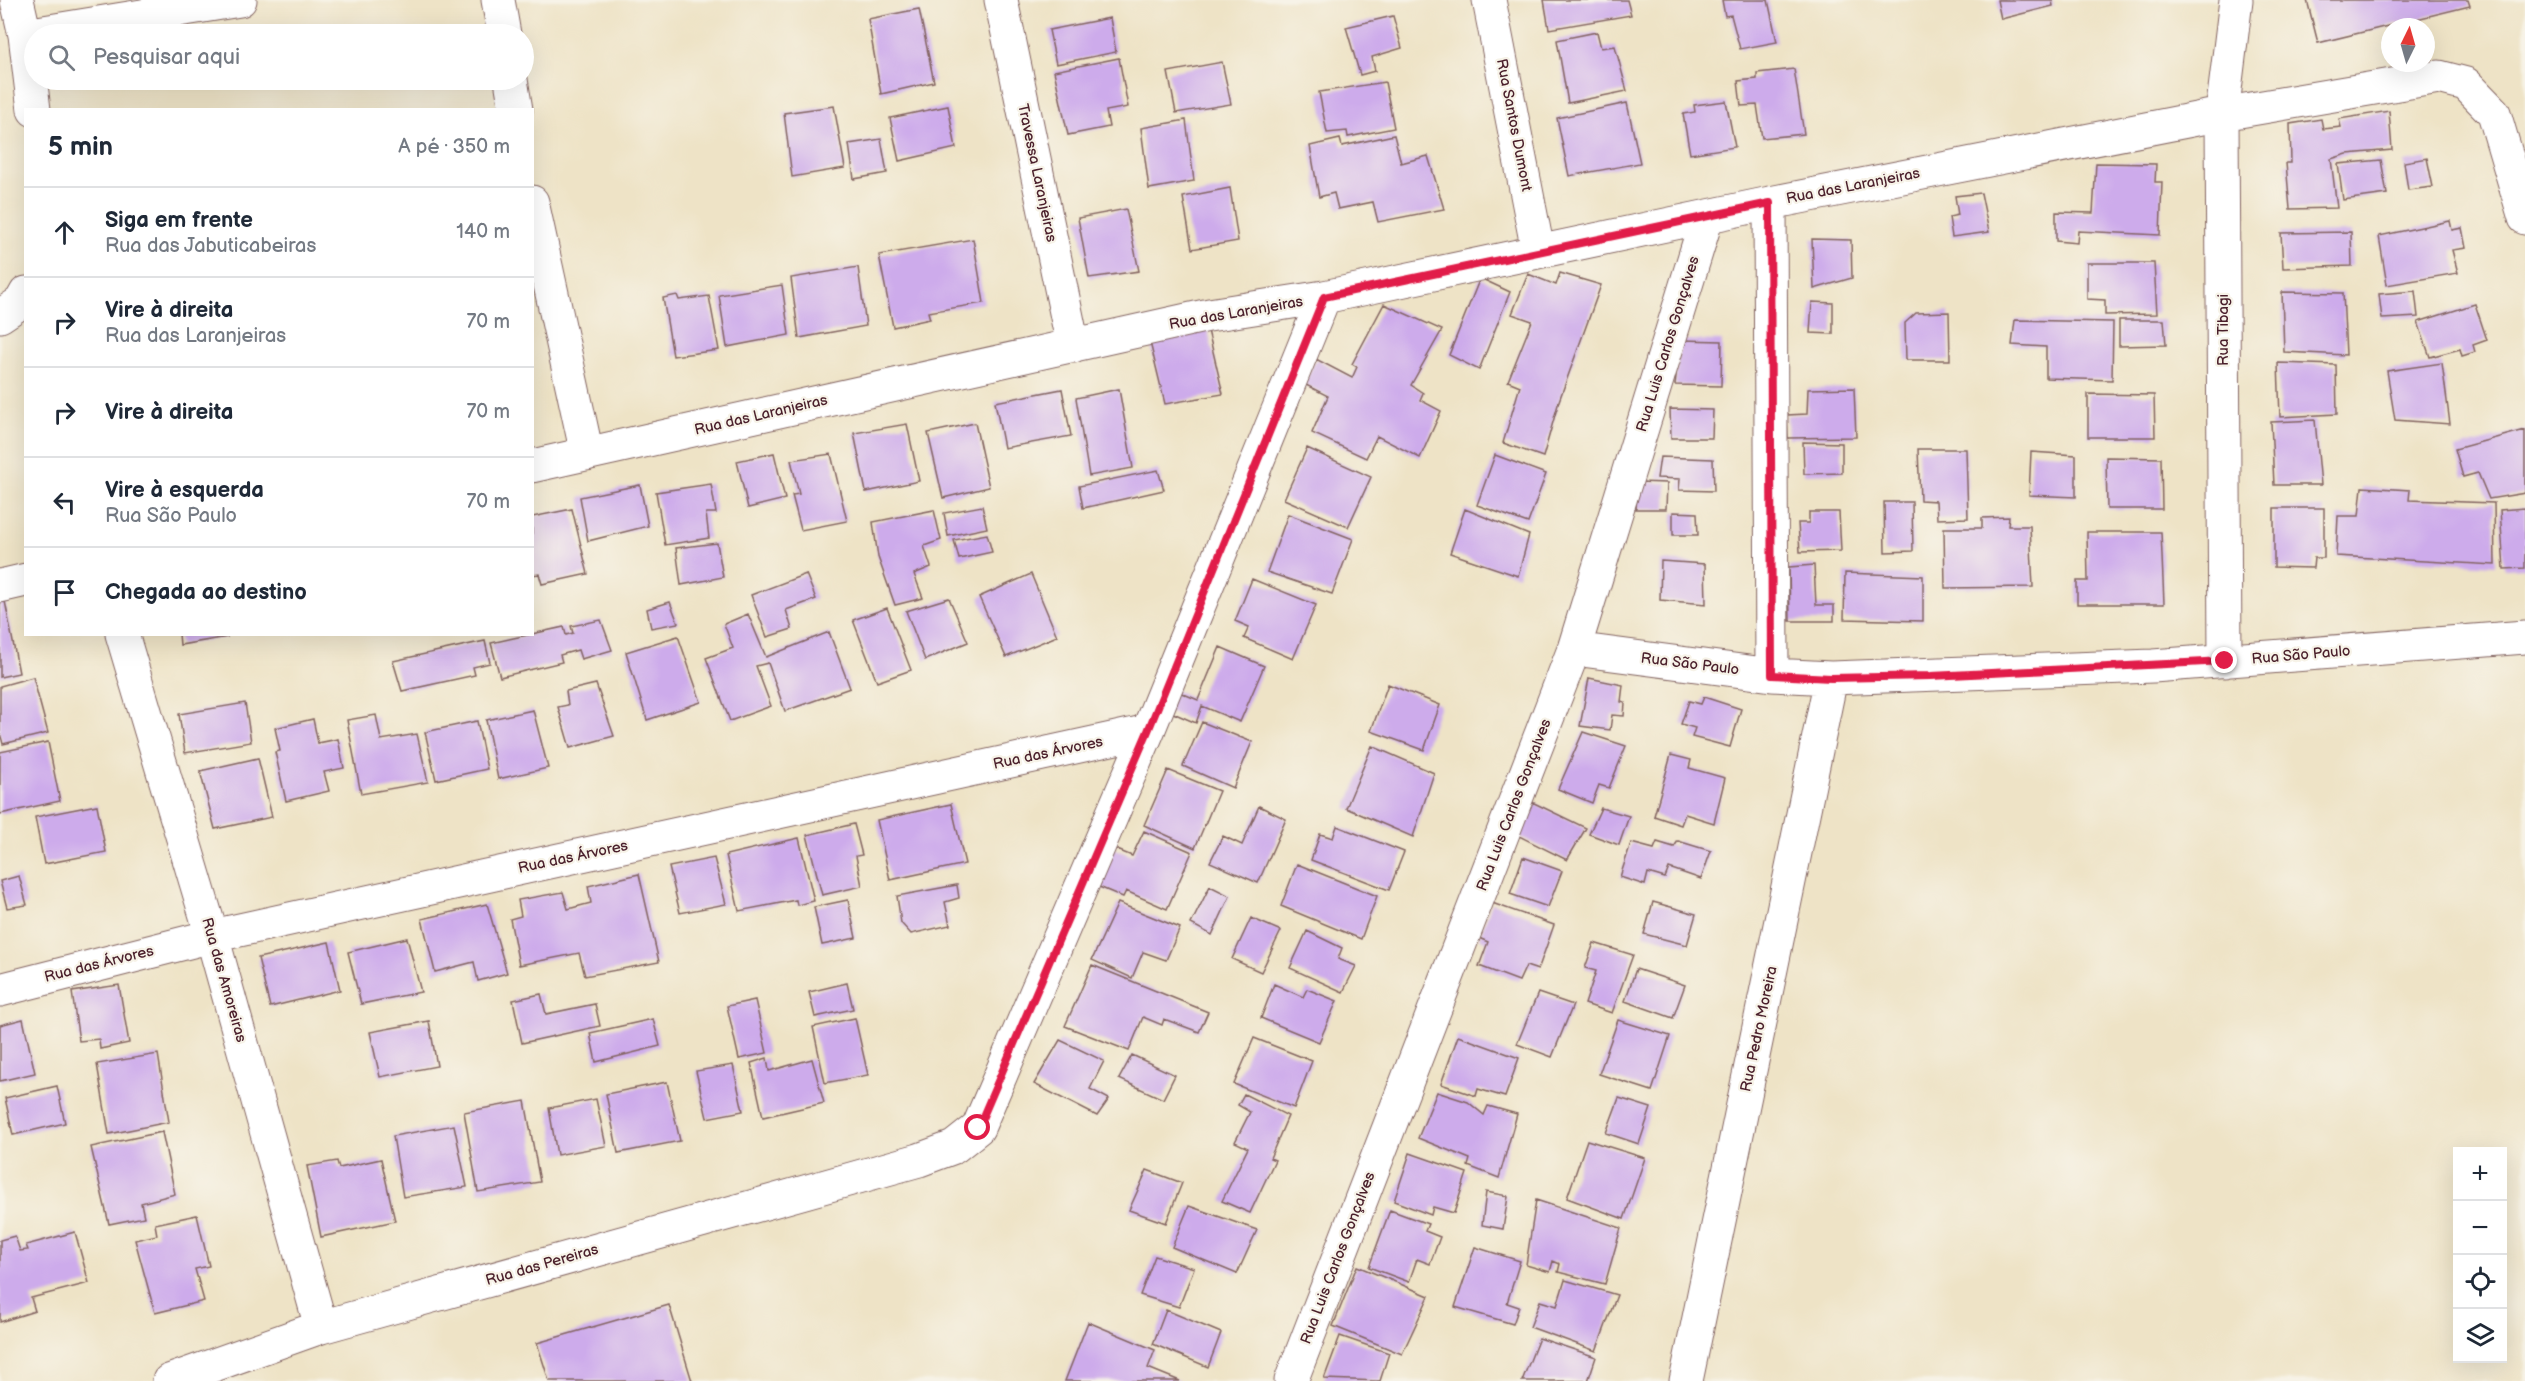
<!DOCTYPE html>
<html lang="pt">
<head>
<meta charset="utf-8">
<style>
	body { margin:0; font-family:"Balsamiq Sans",sans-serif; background:#f6f6f7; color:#1f2937 }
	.controls { position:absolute; right:18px; bottom:18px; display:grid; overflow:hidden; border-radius:0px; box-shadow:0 6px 24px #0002 }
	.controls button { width:54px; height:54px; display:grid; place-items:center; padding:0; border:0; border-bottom:2px solid #e0e1e3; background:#fff; color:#1f2937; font:30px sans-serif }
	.compass { position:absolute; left:2381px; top:18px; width:54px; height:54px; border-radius:50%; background:#fff; box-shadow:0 6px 24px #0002; rotate:5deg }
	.stop { position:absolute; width:18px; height:18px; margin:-14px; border:4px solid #e11d48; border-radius:50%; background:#fff }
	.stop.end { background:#e11d48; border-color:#fff; box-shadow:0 2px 6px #0008 }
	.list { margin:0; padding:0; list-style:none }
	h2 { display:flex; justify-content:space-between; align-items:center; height:78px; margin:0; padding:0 24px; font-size:26px }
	h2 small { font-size:20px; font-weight:400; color:#747a83 }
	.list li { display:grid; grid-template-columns:39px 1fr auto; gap:18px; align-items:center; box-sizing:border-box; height:90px; padding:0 24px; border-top:2px solid #e0e1e3 }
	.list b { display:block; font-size:22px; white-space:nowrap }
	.list p { margin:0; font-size:20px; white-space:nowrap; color:#747a83 }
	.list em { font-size:20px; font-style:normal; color:#747a83 }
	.icon { flex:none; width:33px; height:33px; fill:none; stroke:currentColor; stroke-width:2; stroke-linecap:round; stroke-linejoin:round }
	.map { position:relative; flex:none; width:2525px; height:1381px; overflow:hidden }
	.search { position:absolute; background:#fff; box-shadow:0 6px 24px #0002; left:24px; top:24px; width:510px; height:66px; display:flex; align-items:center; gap:15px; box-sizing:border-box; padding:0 21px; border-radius:33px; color:#747a83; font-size:22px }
	.panel { position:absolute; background:#fff; box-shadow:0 6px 24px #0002; left:24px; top:108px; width:510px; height:528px; border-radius:0px }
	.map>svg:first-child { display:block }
	.building { fill:#cdabeb }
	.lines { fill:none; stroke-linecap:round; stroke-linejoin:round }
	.street-casing { stroke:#836461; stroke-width:35 }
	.street { stroke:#fff; stroke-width:33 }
	.route { stroke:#e11d48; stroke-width:8 }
	.labels { text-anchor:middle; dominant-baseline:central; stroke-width:4.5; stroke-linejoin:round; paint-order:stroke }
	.street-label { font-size:15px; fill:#4a1f2b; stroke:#f7f3e8 }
</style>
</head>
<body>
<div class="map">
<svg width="2525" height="1381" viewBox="0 0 2525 1381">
	<rect width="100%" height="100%" fill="#f7f3e8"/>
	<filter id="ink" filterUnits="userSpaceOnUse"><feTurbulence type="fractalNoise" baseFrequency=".0167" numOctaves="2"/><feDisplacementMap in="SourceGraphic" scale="12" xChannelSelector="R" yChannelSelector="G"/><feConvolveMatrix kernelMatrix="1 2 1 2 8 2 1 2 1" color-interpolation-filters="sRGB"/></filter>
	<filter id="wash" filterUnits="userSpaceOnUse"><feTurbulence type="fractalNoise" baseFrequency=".008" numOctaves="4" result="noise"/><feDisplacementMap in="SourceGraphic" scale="24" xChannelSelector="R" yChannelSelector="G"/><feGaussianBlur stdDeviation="1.35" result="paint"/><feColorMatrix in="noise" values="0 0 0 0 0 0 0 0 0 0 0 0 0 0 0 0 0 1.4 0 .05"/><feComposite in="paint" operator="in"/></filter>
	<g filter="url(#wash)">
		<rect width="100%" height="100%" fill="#eee3c6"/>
		<g id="blocks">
			<path class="building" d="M1544 0H1627L1631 15 1549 29Z
				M1722 0H1768L1777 42 1740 49 1731 15 1725 16Z
				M1997 0H2052L2053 6 2001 19Z
				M2307 0H2468L2470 6 2318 43Z
				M919 9 934 82 881 94 868 19Z
				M1393 16 1402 48 1372 57 1375 71 1360 75 1346 27Z
				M1110 18 1116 52 1056 64 1049 30Z
				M1597 32 1601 48 1615 46 1627 91 1568 103 1557 40Z
				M1119 58 1128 107 1106 111 1109 127 1068 135 1054 71Z
				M1222 62 1231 104 1176 113 1168 72Z
				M1794 69 1804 134 1762 138 1757 105 1741 106 1738 81 1757 79V73Z
				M1385 82 1394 128 1348 137 1347 131 1327 133 1319 92Z
				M1726 101 1735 147 1690 154 1683 114 1695 112 1694 105Z
				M1627 103 1640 163 1569 176 1557 118Z
				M834 106 845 168 792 177 784 113Z
				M948 106 956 148 899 161 890 118Z
				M2389 111 2392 150 2347 154 2331 159 2337 208 2290 209 2286 163H2291L2290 124 2321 119 2323 129 2341 127 2339 119Z
				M1186 120 1194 181 1149 189 1141 128Z
				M1394 135 1401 163 1428 156 1444 209 1378 222 1373 202 1338 209 1334 193 1319 197 1310 146 1340 139 1342 146Z
				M881 139 887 173 854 179 849 144Z
				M2427 158 2433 187 2408 190 2404 162Z
				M2381 160 2387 194 2343 200 2338 164Z
				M2096 163 2156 164 2155 182H2162L2160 235 2078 231 2077 243 2056 241V212L2093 213Z
				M1230 188 1238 241 1192 249 1183 197Z
				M1981 193 1989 232 1952 237 1949 217 1958 215 1955 196Z
				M1126 209 1139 271 1089 278 1078 218Z
				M2450 221 2452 230 2462 228 2466 248 2452 250 2458 273 2387 285 2379 236Z
				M2351 232 2352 266 2283 268 2281 233Z
				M973 239 984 303 928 312 930 319 893 327 879 255Z
				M1812 239 1851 240 1852 278 1814 289Z
				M2087 263H2154L2157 314 2105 315V300L2087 299Z
				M858 267 866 326 799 338 791 278Z
				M1560 273 1601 285 1559 401 1543 457 1503 443 1520 386 1508 381 1532 321 1512 314 1528 274 1556 285Z
				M1480 278 1510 292 1479 370 1449 355Z
				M782 285 789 335 727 347 719 295Z
				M2415 291 2418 317 2382 319 2379 294Z
				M2282 292 2343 293 2346 355 2284 352Z
				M677 295 679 300 709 296 719 350 673 356 663 298Z
				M1812 302 1833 303V334L1810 333Z
				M1384 304 1442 330 1411 385 1423 393 1420 400 1441 411 1420 458 1377 436 1366 458 1312 433 1328 396 1304 384 1316 359 1352 378 1357 367 1352 364Z
				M2475 304 2487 340 2473 345 2475 352 2462 356 2460 349 2430 357 2418 322Z
				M1949 312 1950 360H1906L1905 323 1916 313Z
				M2015 320 2113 322 2112 380 2046 378V347L2012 345Z
				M2119 320H2164L2166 345 2119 346Z
				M1207 326 1223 394 1165 404 1149 338Z
				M1680 340 1722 341 1721 386 1675 385Z
				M2278 363 2336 365 2337 414 2280 417Z
				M2442 363 2450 424 2395 420 2387 371Z
				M1854 388 1856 437 1788 438 1787 415 1807 414 1808 389Z
				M1062 389 1071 436 1004 448 995 402Z
				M1119 389 1133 468 1089 476 1076 398Z
				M2088 394 2154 395 2155 437H2088Z
				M1670 409 1713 410 1712 438H1671Z
				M2315 420 2321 485H2274L2271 422Z
				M975 423 989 487 943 498 928 433Z
				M907 424 919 481 866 492 854 433Z
				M2525 430V493L2489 499 2478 473 2463 477 2455 449Z
				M1803 442 1842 443V473L1804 474Z
				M1307 448 1371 477 1348 527 1284 499Z
				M1918 449H1966L1968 518 1937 519 1936 501 1920 500Z
				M2031 452 2076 455V497L2029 495Z
				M774 453 785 499 748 508 737 461Z
				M831 454 847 521 801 530 792 495 799 494 791 460Z
				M1495 455 1546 474 1528 523 1477 505Z
				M1660 457 1713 459 1714 491 1679 490 1680 479 1657 478Z
				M2106 457 2161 458 2162 509H2107Z
				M1158 470 1164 490 1083 508 1079 486Z
				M1638 482 1667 483 1666 509H1636Z
				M711 484 716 513H706L709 538 665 545 656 492Z
				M640 485 648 526 588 541 580 497Z
				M2362 487 2410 490 2409 500 2494 503 2495 565 2336 556 2338 516H2359Z
				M1884 502H1912L1913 551 1885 552Z
				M982 506 987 528 948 536 944 513Z
				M2274 508H2324V558H2314L2313 568 2274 567Z
				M2525 508V568L2504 569 2500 510Z
				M572 509 588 574 542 584 539 574 532 575V517Z
				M1465 509 1529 535 1518 576 1450 553Z
				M934 510 941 540 924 546 931 567 914 574 923 598 895 605 878 557 873 522Z
				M1673 512 1697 513 1698 535H1673Z
				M1809 512H1839L1841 551 1800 552 1798 523H1809Z
				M1288 514 1353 539 1332 594 1267 572Z
				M2009 517 2008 526H2030L2033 587 1945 588 1944 528H1982V518Z
				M2087 532H2161L2164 604H2077V581H2088Z
				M987 534 992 552 959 559 954 540Z
				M717 543 723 577 681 585 676 548Z
				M1661 561 1705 564 1706 604 1660 600Z
				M1814 565 1816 605H1834V621H1790L1789 567Z
				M1845 573 1923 576V621L1844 619Z
				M806 574 816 599 786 610 792 629 767 637 751 595Z
				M1031 574 1057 636 1006 657 979 597Z
				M1252 579 1316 605 1293 659 1244 638 1249 627 1235 621Z
				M4 596 19 673 0 677V597Z
				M949 598 968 642 925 660 906 611Z
				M670 602 678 623 651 628 647 609Z
				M887 608 911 670 877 682 853 620Z
				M748 614 766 657 829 632 850 688 785 711 768 663 756 666 771 706 730 721 706 658 733 648 724 624Z
				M601 620 612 650 581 659 578 650 560 655 562 662 500 677 491 643 564 627 566 635 573 633 571 626Z
				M179 634H227V637L180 645Z
				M678 636 701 702 647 720 626 652Z
				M485 641 490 663 473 667 475 675 402 691 393 661Z
				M1220 647 1264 666 1240 722 1202 706 1196 723 1164 709 1172 689 1198 700Z
				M33 677 48 733 3 744 0 733V686Z
				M1589 678 1623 685 1621 702 1625 703 1624 716 1612 715 1610 730 1580 726Z
				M596 684 614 736 570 748 558 707 568 705 566 691Z
				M1388 684 1440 705 1424 750 1371 731Z
				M1704 697 1741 709 1730 747 1692 737 1695 728 1681 724 1689 701 1701 704Z
				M245 703 251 742 185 753 179 714Z
				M533 710 548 768 498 779 486 720Z
				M376 715 381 740 417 734 428 782 361 794 347 720Z
				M313 719 318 743 338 739 344 768 324 772 329 791 286 801 275 752 280 751 275 728Z
				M477 721 487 769 436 780 425 732Z
				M1202 722 1252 742 1233 788 1183 766Z
				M1583 732 1626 746 1609 788 1599 785 1592 803 1558 789Z
				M48 742 60 801 0 814V752Z
				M1372 746 1434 773 1413 837 1346 808Z
				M1671 755 1691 760 1689 768 1725 778 1714 823 1685 814 1681 825 1654 816Z
				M258 758 272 817 215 829 200 771Z
				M1168 770 1219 791 1195 848 1144 825Z
				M1532 802 1586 828 1567 860 1515 834Z
				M951 804 965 864 890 880 877 820Z
				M97 805 106 852 44 864 35 817Z
				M1259 806 1286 819 1258 883 1210 862 1223 836 1242 845Z
				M1601 808 1629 816 1619 845 1589 834Z
				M854 824 862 855 856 856 862 886 822 895 807 835Z
				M1337 826 1404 852 1389 890 1311 860 1320 834 1333 838Z
				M1144 831 1192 852 1167 909 1126 891 1123 897 1092 884 1110 847 1132 856Z
				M799 838 814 901 797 905 796 900 739 911 726 855Z
				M1678 841 1711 851 1701 879 1669 868 1665 878 1648 873 1645 885 1620 877 1631 843 1654 849 1657 842 1674 847Z
				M1523 857 1562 871 1548 907 1510 894Z
				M714 858 726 904 680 913 669 867Z
				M1297 864 1377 896 1361 939 1281 906Z
				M639 874 659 962 585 976 579 953 519 965 510 919 521 916 518 900 563 892 568 909 591 903 588 886Z
				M19 876 27 905 7 908 0 881Z
				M957 885 959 898 945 902 950 925 911 934 901 923 897 896Z
				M1210 886 1230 896 1212 935 1191 924Z
				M848 900 856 938 822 945 814 907Z
				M1653 902 1696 914 1687 945 1644 934Z
				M1118 903 1180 928 1166 960 1143 952 1132 978 1092 960Z
				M1492 903 1554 925 1538 970 1526 966 1519 981 1479 966 1488 942 1479 938Z
				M487 904 507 973 478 981 474 962 435 972 422 919Z
				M1251 918 1281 931 1261 972 1232 959Z
				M1307 931 1342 948 1338 959 1356 966 1343 992 1290 968Z
				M407 938 421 992 361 1004 348 952Z
				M329 942 340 990 270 1007 258 958Z
				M1594 943 1633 955 1612 1013 1585 1004 1596 971 1585 968Z
				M1092 965 1208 1012 1199 1032 1164 1019 1162 1025 1143 1017 1129 1051 1065 1026Z
				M1636 969 1685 985 1673 1018 1625 1001Z
				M847 983 853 1009 815 1017 809 992Z
				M1274 984 1303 997 1307 989 1337 1001 1319 1042 1261 1018Z
				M119 985 129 1043 100 1049 99 1039 79 1041 72 992Z
				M1538 993 1573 1005 1552 1057 1517 1044Z
				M541 994 546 1014 595 1004 600 1026 522 1043 513 1000Z
				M755 1000 767 1053 739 1059 727 1006Z
				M855 1018 868 1075 825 1083 813 1027Z
				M23 1019 35 1073 0 1081V1025Z
				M653 1019 660 1046 596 1062 590 1033Z
				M1618 1020 1670 1036 1652 1091 1599 1074Z
				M429 1021 437 1066 380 1077 370 1032Z
				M1458 1036 1519 1058 1505 1097 1478 1089 1476 1096 1441 1084Z
				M1254 1038 1312 1061 1294 1108 1234 1084Z
				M1060 1040 1104 1061 1090 1089 1109 1099 1097 1116 1034 1084Z
				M158 1054 169 1122 109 1134 97 1064Z
				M1132 1055 1175 1075 1163 1099 1119 1079Z
				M767 1058 769 1071 812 1059 824 1103 763 1117 751 1063Z
				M733 1065 743 1111 707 1118 696 1071Z
				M667 1082 680 1141 618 1153 606 1094Z
				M57 1086 65 1123 13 1135 5 1098Z
				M1437 1092 1468 1102 1484 1115 1488 1106 1517 1114 1499 1178 1468 1166 1470 1159 1418 1138Z
				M1244 1094 1288 1116 1270 1158 1275 1160 1250 1213 1222 1201 1248 1148 1235 1142 1250 1112 1238 1105Z
				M1619 1098 1651 1108 1639 1144 1606 1133Z
				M596 1099 606 1146 557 1155 549 1108Z
				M525 1101 540 1182 478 1192 464 1112Z
				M454 1125 467 1187 403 1197 393 1136Z
				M162 1132 175 1194 141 1203 144 1217 109 1224 91 1147Z
				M1587 1140 1645 1158 1624 1219 1567 1198Z
				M1410 1153 1467 1173 1454 1213 1433 1207 1431 1215 1394 1201Z
				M381 1159 395 1221 321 1237 307 1166 337 1161 339 1168Z
				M1147 1170 1182 1183 1166 1223 1129 1210Z
				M1486 1192 1508 1196 1503 1229 1482 1225Z
				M1536 1200 1621 1228 1605 1284 1558 1272 1560 1264 1553 1261 1550 1272 1526 1265Z
				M1189 1206 1257 1230 1237 1274 1172 1247Z
				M1390 1210 1428 1224 1425 1231 1440 1237 1430 1264 1417 1259 1409 1282 1369 1267Z
				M197 1215 209 1266 195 1269 204 1301 155 1313 135 1240 157 1235 155 1224Z
				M75 1232 89 1283 31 1298 35 1311 0 1322V1240L15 1236 20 1251 28 1250 26 1245Z
				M1475 1247 1520 1261 1507 1303 1519 1307 1513 1324 1455 1307Z
				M1155 1256 1194 1268 1179 1307 1140 1295Z
				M1357 1266 1429 1296 1402 1354 1333 1326Z
				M1565 1280 1617 1295 1596 1351 1530 1327 1540 1301 1557 1306Z
				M669 1305 692 1381H549L537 1343Z
				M1166 1310 1221 1333 1208 1367 1153 1344Z
				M1088 1322 1155 1350 1148 1368 1180 1381H1065Z
				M1340 1336 1389 1353 1380 1381 1324 1379Z
				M1539 1338 1596 1357 1588 1381H1522Z"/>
		</g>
	</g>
	<g filter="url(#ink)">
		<use href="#blocks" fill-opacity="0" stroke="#836461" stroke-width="1.5"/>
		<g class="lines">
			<g class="street-casing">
				<path id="street" d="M17 0 25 35 34 110
					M498 0 504 34
					M1001 0 1073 346
					M1489 0 1538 251
					M25 35 240 0
					M511 80 516 110
					M532 202 587 454
					M1770 203 1772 675
					M0 316 21 302 26 293
					M532 466 1209 315 1324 297 1770 203 2222 114 2439 77 2466 84 2494 113 2525 218
					M0 586 26 580
					M122 634 212 936 321 1327
					M1574 649 1772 675 1831 678 2153 666 2525 637
					M2225 661 2222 114 2236 0
					M0 990 212 936 1148 731
					M169 1381 321 1327 919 1160 954 1147 978 1128 1148 731 1324 297
					M1291 1381 1574 649 1707 217
					M1686 1381 1831 678"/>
			</g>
			<use href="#street" class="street"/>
		</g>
	</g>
	<g class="lines" filter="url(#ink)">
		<path class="route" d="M978 1128 1148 731 1324 297 1770 203 1772 675 1831 678 1931 676 2225 661"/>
	</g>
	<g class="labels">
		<g class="street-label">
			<text transform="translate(1514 125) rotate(79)">Rua Santos Dumont</text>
			<text transform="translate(1037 173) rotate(78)">Travessa Laranjeiras</text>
			<text transform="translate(1853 186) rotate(-11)">Rua das Laranjeiras</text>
			<text transform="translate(1236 313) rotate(-10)">Rua das Laranjeiras</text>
			<text transform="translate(2223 330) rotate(-90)">Rua Tibagi</text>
			<text transform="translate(1668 344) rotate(-73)">Rua Luis Carlos Gonçalves</text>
			<text transform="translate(761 415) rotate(-13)">Rua das Laranjeiras</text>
			<text transform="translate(2301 655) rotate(-5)">Rua São Paulo</text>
			<text transform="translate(1690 664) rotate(7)">Rua São Paulo</text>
			<text transform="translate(1048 753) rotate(-12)">Rua das Árvores</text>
			<text transform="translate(1514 805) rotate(-69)">Rua Luis Carlos Gonçalves</text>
			<text transform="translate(573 857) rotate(-12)">Rua das Árvores</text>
			<text transform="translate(99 964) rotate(-14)">Rua das Árvores</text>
			<text transform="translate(224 980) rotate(74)">Rua das Amoreiras</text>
			<text transform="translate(1759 1029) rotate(-78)">Rua Pedro Moreira</text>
			<text transform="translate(1338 1258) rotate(-69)">Rua Luis Carlos Gonçalves</text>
			<text transform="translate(542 1265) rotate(-16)">Rua das Pereiras</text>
		</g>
	</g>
</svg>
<div class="controls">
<button>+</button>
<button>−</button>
<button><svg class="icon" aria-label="locate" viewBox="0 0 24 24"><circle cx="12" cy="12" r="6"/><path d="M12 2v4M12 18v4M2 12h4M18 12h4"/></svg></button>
<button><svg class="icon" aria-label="layers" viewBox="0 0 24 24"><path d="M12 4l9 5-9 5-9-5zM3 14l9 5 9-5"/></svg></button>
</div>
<svg class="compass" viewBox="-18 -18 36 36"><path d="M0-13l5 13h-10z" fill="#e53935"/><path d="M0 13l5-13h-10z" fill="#747a83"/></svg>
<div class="stop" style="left:978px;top:1128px"></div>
<div class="stop end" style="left:2225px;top:661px"></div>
<div class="search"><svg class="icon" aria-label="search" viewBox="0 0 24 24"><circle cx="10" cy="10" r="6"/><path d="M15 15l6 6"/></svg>Pesquisar aqui</div>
<section class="panel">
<h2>5 min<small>A pé · 350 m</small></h2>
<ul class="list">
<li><svg class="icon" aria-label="ahead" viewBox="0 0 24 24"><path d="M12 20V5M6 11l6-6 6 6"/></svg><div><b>Siga em frente</b><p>Rua das Jabuticabeiras</p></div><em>140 m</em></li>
<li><svg class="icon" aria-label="right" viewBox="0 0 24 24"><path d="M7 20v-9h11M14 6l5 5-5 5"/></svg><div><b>Vire à direita</b><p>Rua das Laranjeiras</p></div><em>70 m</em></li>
<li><svg class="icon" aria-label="right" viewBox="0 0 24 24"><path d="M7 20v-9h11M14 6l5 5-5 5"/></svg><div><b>Vire à direita</b></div><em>70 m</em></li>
<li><svg class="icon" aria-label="left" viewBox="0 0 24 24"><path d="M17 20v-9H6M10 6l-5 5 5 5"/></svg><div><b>Vire à esquerda</b><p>Rua São Paulo</p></div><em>70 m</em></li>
<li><svg class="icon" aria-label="arrive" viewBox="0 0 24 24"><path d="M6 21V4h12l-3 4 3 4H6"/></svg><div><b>Chegada ao destino</b></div></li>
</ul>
</section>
</div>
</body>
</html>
